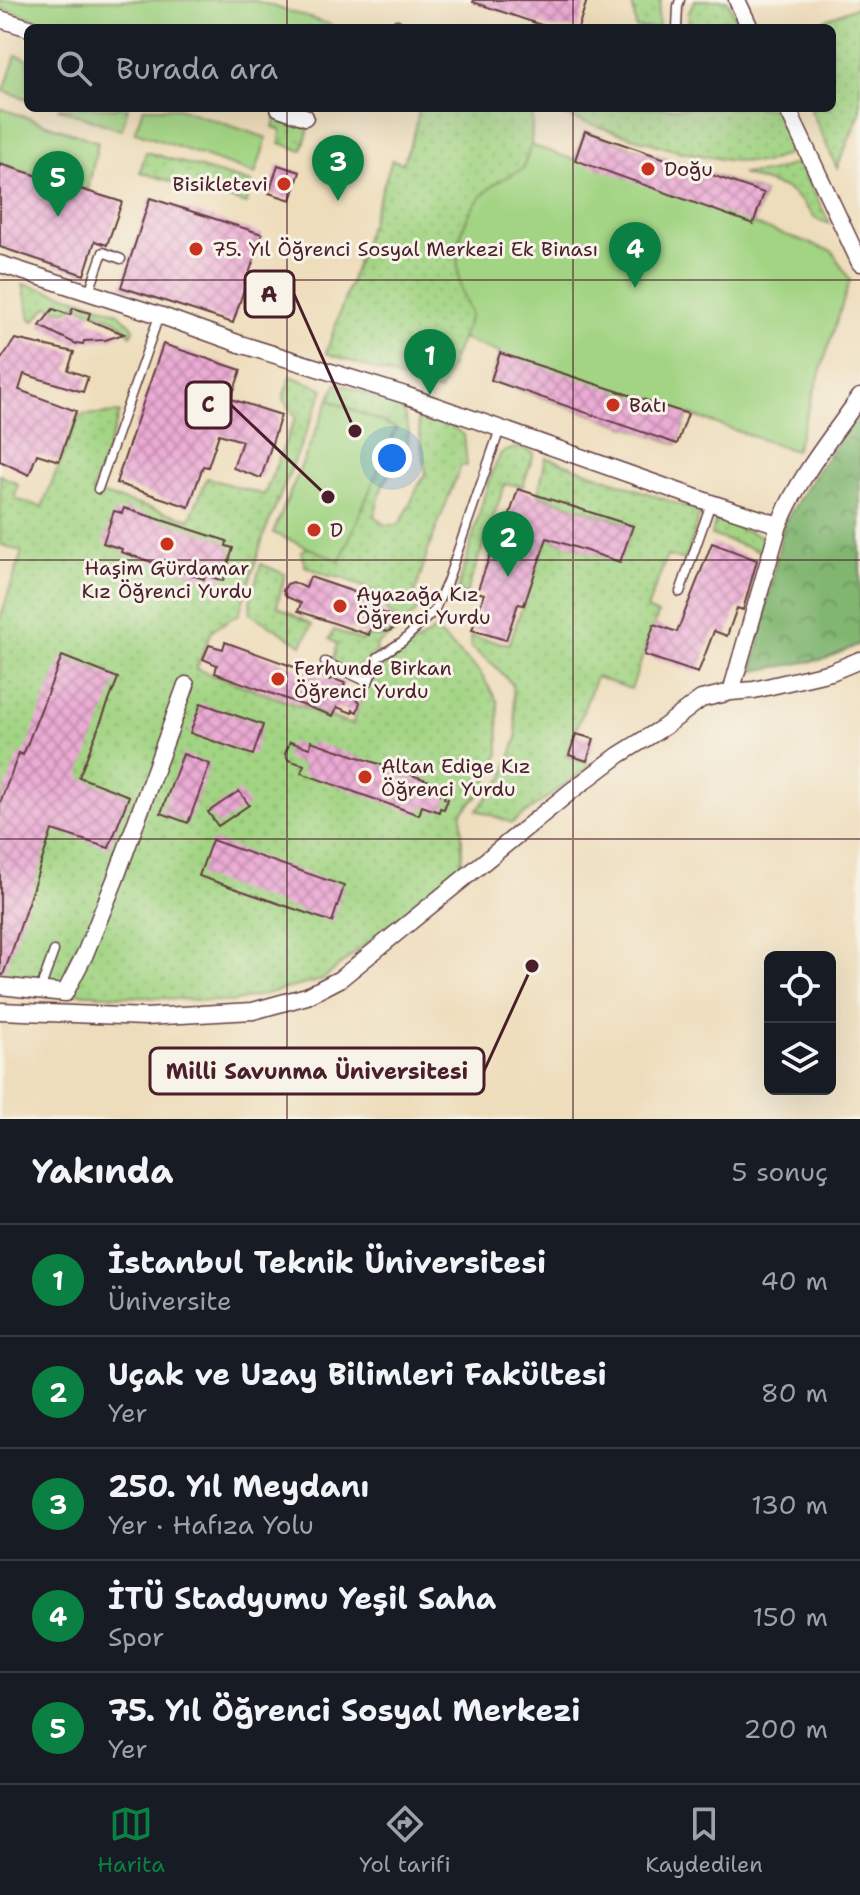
<!DOCTYPE html>
<html lang="tr">
<head>
<meta charset="utf-8">
<style>
	body { margin:0; font-family:"Shantell Sans",sans-serif; background:#20242c; color:#f1f3f6 }
	.controls { position:absolute; right:24px; bottom:24px; display:grid; overflow:hidden; border-radius:12px; box-shadow:0 8px 32px #0002 }
	.controls button { width:72px; height:72px; display:grid; place-items:center; padding:0; border:0; border-bottom:2px solid #363941; background:#171b24; color:#f1f3f6; font:40px sans-serif }
	.you { position:absolute; left:392px; top:458px; width:28px; height:28px; margin:-20px; border:6px solid #fff; border-radius:50%; background:#1a73e8; box-shadow:0 0 0 12px #1a73e833 }
	.badge { display:grid; place-items:center; width:52px; height:52px; border-radius:50%; background:#0b8043; color:#fff; font-size:26px; font-weight:700 }
	.pin { position:absolute; translate:-50% -66px; filter:drop-shadow(0 2px 4px #0008) }
	.pin::after { content:''; position:absolute; top:42px; width:28px; height:24px; background:inherit; clip-path:polygon(0 0,100% 0,50% 100%) }
	.list { margin:0; padding:0; list-style:none }
	h2 { display:flex; justify-content:space-between; align-items:center; height:104px; margin:0; padding:0 32px; font-size:34px }
	h2 small { font-size:26px; font-weight:400; color:#9ea1a6 }
	.list li { display:grid; grid-template-columns:52px 1fr auto; gap:24px; align-items:center; box-sizing:border-box; height:112px; padding:0 32px; border-top:2px solid #363941 }
	.list b { display:block; font-size:30px; white-space:nowrap }
	.list p { margin:0; font-size:26px; white-space:nowrap; color:#9ea1a6 }
	.list em { font-size:26px; font-style:normal; color:#9ea1a6 }
	.icon { flex:none; width:44px; height:44px; fill:none; stroke:currentColor; stroke-width:2; stroke-linecap:round; stroke-linejoin:round }
	.map { position:relative; flex:none; width:860px; height:1119px; overflow:hidden }
	.search { position:absolute; background:#171b24; box-shadow:0 8px 32px #0002; left:24px; right:24px; top:24px; height:88px; display:flex; align-items:center; gap:20px; box-sizing:border-box; padding:0 28px; border-radius:12px; color:#9ea1a6; font-size:30px }
	.sheet { height:664px; background:#171b24 }
	nav { display:flex; justify-content:space-around; align-items:center; box-sizing:border-box; height:112px; border-top:2px solid #363941; background:#171b24; font-size:22px; color:#9ea1a6 }
	nav a { display:grid; justify-items:center; gap:4px }
	nav .on { color:#0b8043 }
	.map>svg:first-child { display:block }
	.grass { fill:url(#grass-dots); stroke:#767a57; stroke-width:2 }
	.forest { fill:url(#forest-crowns); stroke:#666a4e; stroke-width:2 }
	.green { fill:#a2d483; stroke:#767a57; stroke-width:2 }
	.building { fill:url(#building-cross-hatch) }
	.lines { fill:none; stroke-linecap:round; stroke-linejoin:round }
	.lane-casing { stroke:#633c41; stroke-width:11 }
	.street-casing { stroke:#633c41; stroke-width:19 }
	.lane { stroke:#fff; stroke-width:8 }
	.street { stroke:#fff; stroke-width:16 }
	.grid { fill:none; stroke:#4a1f2b; stroke-width:2; stroke-opacity:0.55 }
	.poi-dot { fill:#c8321e; stroke:#f7f3e8; stroke-width:3 }
	.labels { text-anchor:middle; dominant-baseline:central; stroke-width:6; stroke-linejoin:round; paint-order:stroke }
	.poi-label { font-size:20px; fill:#4a1f2b; stroke:#f7f3e8; text-anchor:start }
	.leader { fill:none; stroke:#4a1f2b; stroke-width:3 }
	.callout-dot { fill:#4a1f2b; stroke:#f7f3e8; stroke-width:3 }
	.callout { fill:#f7f3e8; stroke:#4a1f2b; stroke-width:3 }
	.callout-label { font-size:22px; text-anchor:middle; font-weight:bold; fill:#4a1f2b }
</style>
</head>
<body>
<div class="map">
<svg width="860" height="1119" viewBox="0 0 860 1119">
	<defs>
		<pattern id="grass-dots" width="8" height="8" patternUnits="userSpaceOnUse" patternTransform="scale(2)"><rect width="8" height="8" fill="#a2d483"/><path d="M2 2h.1M6 6h.1" fill="none" stroke="#8db671" stroke-width="1.8" stroke-linecap="round"/></pattern>
		<pattern id="forest-crowns" width="20" height="18" patternUnits="userSpaceOnUse" patternTransform="scale(2)"><rect width="20" height="18" fill="#81b671"/><path d="M2 6a3 3 0 1 1 6 0M12 15a3 3 0 1 1 6 0" fill="none" stroke="#6c935d"/></pattern>
		<pattern id="building-cross-hatch" width="8" height="8" patternUnits="userSpaceOnUse" patternTransform="scale(2)"><rect width="8" height="8" fill="#ebaad4"/><path d="M0 0l8 8M0 8l8-8" fill="none" stroke="#c08aac"/></pattern>
	</defs>
	<rect width="100%" height="100%" fill="#f7f3e8"/>
	<filter id="ink" filterUnits="userSpaceOnUse"><feTurbulence type="fractalNoise" baseFrequency=".0125" numOctaves="2"/><feDisplacementMap in="SourceGraphic" scale="16" xChannelSelector="R" yChannelSelector="G"/><feConvolveMatrix kernelMatrix="1 2 1 2 8 2 1 2 1" color-interpolation-filters="sRGB"/></filter>
	<filter id="wash" filterUnits="userSpaceOnUse"><feTurbulence type="fractalNoise" baseFrequency=".006" numOctaves="4" result="noise"/><feDisplacementMap in="SourceGraphic" scale="32" xChannelSelector="R" yChannelSelector="G"/><feGaussianBlur stdDeviation="1.8" result="paint"/><feColorMatrix in="noise" values="0 0 0 0 0 0 0 0 0 0 0 0 0 0 0 0 0 1.4 0 .05"/><feComposite in="paint" operator="in"/></filter>
	<g filter="url(#wash)">
		<rect width="100%" height="100%" fill="#edb"/>
		<path class="grass" d="M632 0H661L658 14 659 28H636Z
			M695 0H727L740 28H688L689 12Z
			M856 0H860V113L837 168 810 108H832V28H806L858 6Z
			M419 108H533L531 145 523 169C514 174 503 178 495 184 455 216 448 270 471 314L440 392 326 353 392 160 403 163 415 131Z
			M539 108H775L795 151 764 163 727 160 677 151Z
			M276 117 309 128 302 151 280 143 281 130 273 127Z
			M146 152 252 183 246 204 140 172Z
			M799 162 830 224 816 219 802 202 787 189 741 174 771 172Z
			M23 284 84 300 119 313 134 328 131 335 117 320 75 305 66 311 48 306 34 321 30 319Z
			M290 376 324 389 265 532 239 614 212 630 196 669 352 725 363 693 388 662 435 630 479 671 498 702 499 754 483 791 462 812V865L322 980 232 1002 0 989V619L22 552 0 544V475L18 484 15 499 42 507 79 415 120 413 92 492 190 519 207 478 264 495 296 417 283 399Z
			M337 383 402 406 409 432 406 452 395 465 382 487 374 516 385 525H398C411 510 414 489 426 473L416 410 437 417 464 435 467 466 461 465 430 545 412 602 420 607 401 628 398 619 385 609 383 596 343 578 329 576 305 566 301 552 308 547 340 560 396 429 329 400Z
			M518 447 534 453 523 486 505 484 465 597 458 589 489 479 501 453Z
			M546 457 700 512 686 560 667 556 647 609 658 614 631 689 596 677 566 756 592 765 512 823 477 810 504 777 517 737 512 684 494 665 471 648V637L509 644 547 538 620 561 633 526 538 495Z
			M716 520 766 538 762 552 711 535Z
			M261 564 285 574 277 606 312 625 302 645 251 614 250 602Z
			M334 630 362 641 366 636 380 637 392 631 396 632 376 645 377 651 354 670 332 663 337 644 329 639Z"/>
		<path class="forest" d="M860 412V644L825 659 753 671 784 523 817 471Z"/>
		<path class="green" d="M0 0H253L332 25 330 28H63L0 8Z
			M16 55 28 59V99L4 91Z
			M0 108 98 142 88 191 79 188 76 195 66 185 0 164Z
			M57 108H128L121 130Z
			M143 108H178L267 138 255 174 135 132Z
			M585 131 764 193 753 224 832 251 850 280 795 451 688 414 677 444 491 380 500 353 462 339 471 314C448 270 454 216 495 184 503 178 514 174 523 169L531 145 575 160Z
			M329 400 396 428 340 561 273 533Z"/>
		<g id="blocks">
			<path class="building" d="M474 0H587L578 28H550L473 2Z
				M585 131 764 193 753 224 575 160Z
				M0 164 122 202 107 245 95 241 84 275 0 247Z
				M278 165 300 172 291 200 269 193Z
				M150 198 262 234 233 323 121 287Z
				M73 308 90 313 88 320 124 334 105 340 84 341 83 344 77 343 76 344 40 326 53 309 70 315Z
				M15 339 74 352 68 370 88 377 83 392 24 374 19 390 76 411 59 461 37 454 29 475 0 461V361Z
				M163 344 241 370 231 399 281 415 261 478 233 468 242 441 219 434 208 467 203 466 189 507 116 483Z
				M500 353 688 414 677 444 491 380Z
				M518 489 633 526 620 562 547 538 524 605 518 604 506 640 472 630 484 594 477 592 502 521 507 523Z
				M124 508 227 541 226 546 233 548 223 581 206 575 204 579 121 552 122 549 103 543 114 511 122 513Z
				M712 543 757 560 743 610 737 608 727 636 714 631 698 673 644 655 654 624 677 632Z
				M310 577 381 601 378 611 391 616 395 622 394 628 387 632 371 627 369 635 298 611 301 603 287 597 283 591 287 584 293 582 306 588Z
				M225 642 330 680 331 678 345 683 341 693 358 698 357 700 360 702 357 712 353 710 352 713 337 707 333 716 215 673 217 665 203 659 209 645 223 649Z
				M62 656 118 678 79 777 129 796 109 848 52 830 13 948 3 975H0V803L19 753 23 755Z
				M201 703 263 725 253 755 190 733Z
				M576 734 594 739 587 761 569 755Z
				M311 741 429 781 427 789 445 795 444 798 448 799 444 809 440 808 439 812 422 806 419 815 301 773 304 765 288 760 285 754 290 742 310 748Z
				M183 754 210 764 188 823 161 813Z
				M239 791 249 805 218 826 208 812Z
				M212 840 344 886 332 922 199 876Z"/>
		</g>
	</g>
	<g filter="url(#ink)">
		<use href="#blocks" fill-opacity="0" stroke="#633c41" stroke-width="2"/>
		<g class="lines">
			<g class="lane-casing">
				<path id="lane" d="M397 24 402 28
					M677 28 678 6 680 0
					M89 292 103 252 121 259
					M98 489 159 316
					M680 592 711 503
					M325 662 368 682 378 657 403 641 434 611 447 582 500 429
					M40 990 54 951"/>
			</g>
			<g class="street-casing">
				<path id="street" d="M737 0 750 28
					M0 19 29 28
					M279 108 305 117
					M787 108 860 263
					M0 264 159 315 240 344 405 395 711 503 779 525
					M731 692 779 525C798 478 831 438 860 397
					M0 986 65 993 85 954 115 880 186 685
					M0 1011 145 1017 253 1011 307 996 340 979 570 792 619 755 664 727 701 699 731 692 754 690 831 672 860 660"/>
			</g>
			<use href="#lane" class="lane"/>
			<use href="#street" class="street"/>
		</g>
	</g>
	<path class="grid" d="M287 0V28M573 0V28M287 108V1119M573 108V1119M0 280H860M0 560H860M0 839H860"/>
	<g class="poi-dot">
		<circle cx="648" cy="169" r="8"/>
		<circle cx="284" cy="184" r="8"/>
		<circle cx="196" cy="249" r="8"/>
		<circle cx="613" cy="405" r="8"/>
		<circle cx="314" cy="530" r="8"/>
		<circle cx="167" cy="544" r="8"/>
		<circle cx="340" cy="606" r="8"/>
		<circle cx="278" cy="679" r="8"/>
		<circle cx="365" cy="777" r="8"/>
	</g>
	<g class="labels">
		<g class="poi-label">
			<text x="664" y="169">Doğu</text>
			<text x="268" y="184" text-anchor="end">Bisikletevi</text>
			<text x="212" y="249">75. Yıl Öğrenci Sosyal Merkezi Ek Binası</text>
			<text x="629" y="405">Batı</text>
			<text x="330" y="530">D</text>
			<text x="167" y="568" text-anchor="middle">Haşim Gürdamar<tspan x="167" dy="23">Kız Öğrenci Yurdu</tspan></text>
			<text x="356" y="594">Ayazağa Kız<tspan x="356" dy="23">Öğrenci Yurdu</tspan></text>
			<text x="294" y="668">Ferhunde Birkan<tspan x="294" dy="23">Öğrenci Yurdu</tspan></text>
			<text x="381" y="766">Altan Edige Kız<tspan x="381" dy="23">Öğrenci Yurdu</tspan></text>
		</g>
	</g>
	<path class="leader" d="M355 431L294 294M328 497L231 405M532 966L484 1071"/>
	<g class="callout-dot">
		<circle cx="355" cy="431" r="8"/>
		<circle cx="328" cy="497" r="8"/>
		<circle cx="532" cy="966" r="8"/>
	</g>
	<g class="callout">
		<rect x="245" y="271" width="49" height="46" rx="8"/>
		<rect x="186" y="382" width="45" height="46" rx="8"/>
		<rect x="150" y="1048" width="334" height="46" rx="8"/>
	</g>
	<g class="callout-label">
		<text x="269" y="302">A</text>
		<text x="208" y="412">C</text>
		<text x="317" y="1079">Milli Savunma Üniversitesi</text>
	</g>
</svg>
<div class="controls">
<button><svg class="icon" aria-label="locate" viewBox="0 0 24 24"><circle cx="12" cy="12" r="6"/><path d="M12 2v4M12 18v4M2 12h4M18 12h4"/></svg></button>
<button><svg class="icon" aria-label="layers" viewBox="0 0 24 24"><path d="M12 4l9 5-9 5-9-5zM3 14l9 5 9-5"/></svg></button>
</div>
<div class="you"></div>
<div class="pin badge" style="left:430px;top:395px">1</div>
<div class="pin badge" style="left:508px;top:577px">2</div>
<div class="pin badge" style="left:338px;top:201px">3</div>
<div class="pin badge" style="left:635px;top:288px">4</div>
<div class="pin badge" style="left:58px;top:217px">5</div>
<div class="search"><svg class="icon" aria-label="search" viewBox="0 0 24 24"><circle cx="10" cy="10" r="6"/><path d="M15 15l6 6"/></svg>Burada ara</div>
</div>
<section class="sheet">
<h2>Yakında<small>5 sonuç</small></h2>
<ul class="list">
<li><span class="badge">1</span><div><b>İstanbul Teknik Üniversitesi</b><p>Üniversite</p></div><em>40 m</em></li>
<li><span class="badge">2</span><div><b>Uçak ve Uzay Bilimleri Fakültesi</b><p>Yer</p></div><em>80 m</em></li>
<li><span class="badge">3</span><div><b>250. Yıl Meydanı</b><p>Yer · Hafıza Yolu</p></div><em>130 m</em></li>
<li><span class="badge">4</span><div><b>İTÜ Stadyumu Yeşil Saha</b><p>Spor</p></div><em>150 m</em></li>
<li><span class="badge">5</span><div><b>75. Yıl Öğrenci Sosyal Merkezi</b><p>Yer</p></div><em>200 m</em></li>
</ul>
</section>
<nav>
<a class="on"><svg class="icon" aria-label="map" viewBox="0 0 24 24"><path d="M3 6l6-2 6 2 6-2v14l-6 2-6-2-6 2zM9 4v14M15 6v14"/></svg>Harita</a>
<a><svg class="icon" aria-label="directions" viewBox="0 0 24 24"><path d="M12 3l9 9-9 9-9-9zM9 14v-3h6M13 9l2 2-2 2"/></svg>Yol tarifi</a>
<a><svg class="icon" aria-label="saved" viewBox="0 0 24 24"><path d="M7 4h10v16l-5-4-5 4z"/></svg>Kaydedilen</a>
</nav>
</body>
</html>
